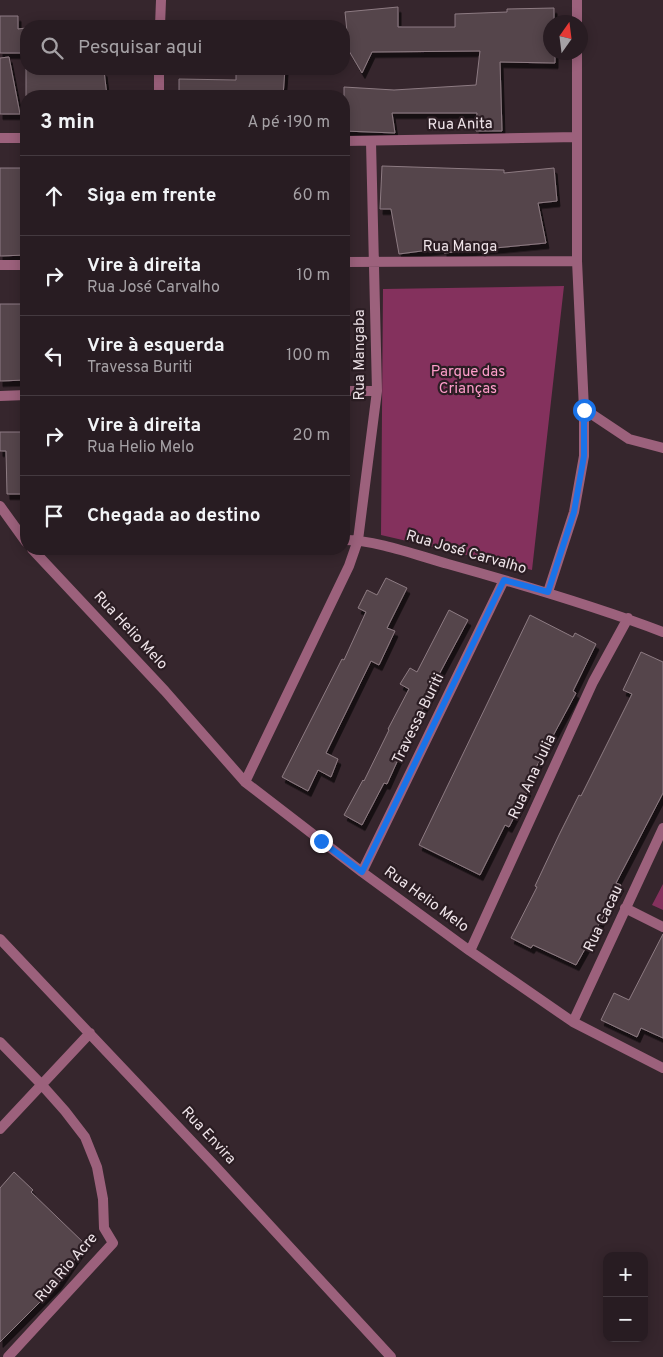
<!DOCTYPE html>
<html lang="pt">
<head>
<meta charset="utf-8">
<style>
	body { margin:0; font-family:Overpass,sans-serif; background:#34292f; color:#f1f3f6 }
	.controls { position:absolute; right:15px; bottom:15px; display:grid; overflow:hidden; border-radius:10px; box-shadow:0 2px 12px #0003 }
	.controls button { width:45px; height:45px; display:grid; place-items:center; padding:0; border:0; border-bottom:1px solid #443a40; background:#281c22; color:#f1f3f6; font:25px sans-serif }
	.compass { position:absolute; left:543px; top:15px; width:45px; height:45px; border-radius:50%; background:#281c22; box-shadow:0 2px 12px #0003; rotate:14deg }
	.stop { position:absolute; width:15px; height:15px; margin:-11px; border:4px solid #1a73e8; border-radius:50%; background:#fff }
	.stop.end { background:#1a73e8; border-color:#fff; box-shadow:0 1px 5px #0008 }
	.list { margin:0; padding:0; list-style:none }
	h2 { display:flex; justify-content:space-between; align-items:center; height:65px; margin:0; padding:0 20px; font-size:21px }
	h2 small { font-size:16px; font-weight:400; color:#a5a1a5 }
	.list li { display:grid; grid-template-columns:32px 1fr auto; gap:15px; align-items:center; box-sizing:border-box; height:80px; padding:0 20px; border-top:1px solid #443a40 }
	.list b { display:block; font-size:19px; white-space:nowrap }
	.list p { margin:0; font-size:16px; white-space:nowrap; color:#a5a1a5 }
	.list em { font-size:16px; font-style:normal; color:#a5a1a5 }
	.icon { flex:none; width:28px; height:28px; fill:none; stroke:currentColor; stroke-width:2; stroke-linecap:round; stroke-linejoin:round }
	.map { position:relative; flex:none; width:663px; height:1357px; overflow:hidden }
	.search { position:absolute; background:#281c22; box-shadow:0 2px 12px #0003; left:20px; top:20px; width:330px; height:55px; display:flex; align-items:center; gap:12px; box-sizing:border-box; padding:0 18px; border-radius:20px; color:#a5a1a5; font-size:19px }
	.panel { position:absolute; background:#281c22; box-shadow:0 2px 12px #0003; left:20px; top:90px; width:330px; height:465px; border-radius:20px }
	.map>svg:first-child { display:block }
	.green { fill:#84315d }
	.building { fill:#55454c; stroke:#8d7b82; filter:url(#shadow) }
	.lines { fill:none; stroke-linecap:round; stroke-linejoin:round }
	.street { stroke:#9c617c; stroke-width:10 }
	.route { stroke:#1a73e8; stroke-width:6 }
	.labels { text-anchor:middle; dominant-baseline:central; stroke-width:4.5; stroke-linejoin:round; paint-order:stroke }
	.street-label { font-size:15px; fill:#efe4e9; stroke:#2b1d23 }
	.park-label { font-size:15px; fill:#fe9dca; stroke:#2b1d23 }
</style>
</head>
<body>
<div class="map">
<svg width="663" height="1357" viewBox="0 0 663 1357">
	<defs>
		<filter id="shadow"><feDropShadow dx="3" dy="5.5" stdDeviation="0" flood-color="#0009"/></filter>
	</defs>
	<rect width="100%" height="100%" fill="#36262d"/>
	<path class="green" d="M564 286 532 570 381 535 383 289Z
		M663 884V910L652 905Z"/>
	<path class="building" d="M398 7V27H455V14L507 12V9L554 8V22H550V52H555V63L500 62 502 131H476L477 113H392L395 133 344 131V87L394 90 476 85 480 51 372 52 362 73 349 51 345 12Z
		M0 16H18V29L26 28V53H0Z
		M9 57 20 114H0V58Z
		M26 69H71V73L104 71 107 96H26Z
		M236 69H285L283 96H179V79L236 80Z
		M382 166 504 170V173L554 168 557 201 538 203 546 243 444 253V248L399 254 391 209H380Z
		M0 168H26V255L0 256Z
		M0 304H26V380L0 381Z
		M0 432H26V494H7L6 451H0Z
		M386 578 407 588 387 628 395 631 379 665 371 661 326 753 338 759 331 777 318 770 308 791 282 777 342 659 344 660 366 612 358 608 367 590 377 595Z
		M449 610 468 620 435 682 437 683 404 743 405 744 387 784 384 783 362 825 344 815 363 780 364 781 389 730 388 729 409 689 400 684 410 668 417 672Z
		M530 615 573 637 575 633 596 644 573 691 576 693 525 788 528 790 509 827 505 825 480 875 419 845Z
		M641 652 663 662V793L616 883 621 885 576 965 533 945 531 948 511 938 537 887 535 886 559 835 579 795 581 796 632 694 623 690Z
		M663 934V1038L641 1028 637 1037 601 1020 614 993 629 1000Z
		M14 1172 33 1190 31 1192 85 1244 58 1284 0 1342V1188Z"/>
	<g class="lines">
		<path class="street" d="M577 22V0
			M160 26 161 0
			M159 96V69
			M0 138H26
			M344 141 577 137
			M344 262 577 261
			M0 265H26
			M344 391H377
			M0 396 26 395
			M584 409 629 439 663 448
			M0 506 26 542
			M344 540C376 540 416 555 448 564 520 584 592 605 663 632
			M32 549 165 691 245 782 362 872 470 951 573 1022 663 1068
			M548 592 574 512 584 456V409L577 261V52
			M245 782 349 566 358 540 377 391 371 142
			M362 872 504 580
			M625 908 663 927
			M0 939 214 1165 391 1357
			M470 951 593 682 628 618
			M573 1022 663 828
			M0 1042 41 1084 65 1111 85 1137 97 1167 103 1199 104 1228 113 1243 8 1357
			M0 1129 90 1033"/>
	</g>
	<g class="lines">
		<path class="route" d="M321 841 362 872 504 580 548 592 574 512 584 456V410"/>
	</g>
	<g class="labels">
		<g class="street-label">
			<text transform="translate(460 125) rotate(-1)">Rua Anita</text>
			<text x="460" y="247">Rua Manga</text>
			<text transform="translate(360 355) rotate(-90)">Rua Mangaba</text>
			<text transform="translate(466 553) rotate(16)">Rua José Carvalho</text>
			<text transform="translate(130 631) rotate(47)">Rua Helio Melo</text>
			<text transform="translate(419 719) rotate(-64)">Travessa Buriti</text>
			<text transform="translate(533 777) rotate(-65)">Rua Ana Julia</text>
			<text transform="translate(426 900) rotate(36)">Rua Helio Melo</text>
			<text transform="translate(604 919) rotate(-65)">Rua Cacau</text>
			<text transform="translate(208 1136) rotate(47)">Rua Envira</text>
			<text transform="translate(67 1268) rotate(-49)">Rua Rio Acre</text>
		</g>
		<g class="park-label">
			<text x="468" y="372">Parque das<tspan x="468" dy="17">Crianças</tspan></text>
		</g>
	</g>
</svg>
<div class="controls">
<button>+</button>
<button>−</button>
</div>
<svg class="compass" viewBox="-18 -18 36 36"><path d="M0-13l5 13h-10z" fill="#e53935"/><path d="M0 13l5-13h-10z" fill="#a5a1a5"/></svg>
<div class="stop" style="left:584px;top:410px"></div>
<div class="stop end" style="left:321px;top:841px"></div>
<div class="search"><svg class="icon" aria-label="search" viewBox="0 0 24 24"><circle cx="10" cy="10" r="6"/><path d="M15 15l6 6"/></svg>Pesquisar aqui</div>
<section class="panel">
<h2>3 min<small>A pé · 190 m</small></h2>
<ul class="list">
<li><svg class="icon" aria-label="ahead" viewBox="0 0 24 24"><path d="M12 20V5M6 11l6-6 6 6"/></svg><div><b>Siga em frente</b></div><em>60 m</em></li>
<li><svg class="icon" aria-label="right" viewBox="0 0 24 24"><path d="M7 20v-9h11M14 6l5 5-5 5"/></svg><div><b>Vire à direita</b><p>Rua José Carvalho</p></div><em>10 m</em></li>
<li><svg class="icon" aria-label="left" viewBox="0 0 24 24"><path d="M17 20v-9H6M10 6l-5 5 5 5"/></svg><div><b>Vire à esquerda</b><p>Travessa Buriti</p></div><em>100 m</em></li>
<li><svg class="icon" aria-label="right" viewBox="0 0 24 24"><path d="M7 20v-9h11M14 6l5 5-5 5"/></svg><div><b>Vire à direita</b><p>Rua Helio Melo</p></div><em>20 m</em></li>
<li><svg class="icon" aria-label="arrive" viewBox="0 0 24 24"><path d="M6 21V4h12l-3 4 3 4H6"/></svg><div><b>Chegada ao destino</b></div></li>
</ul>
</section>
</div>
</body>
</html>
